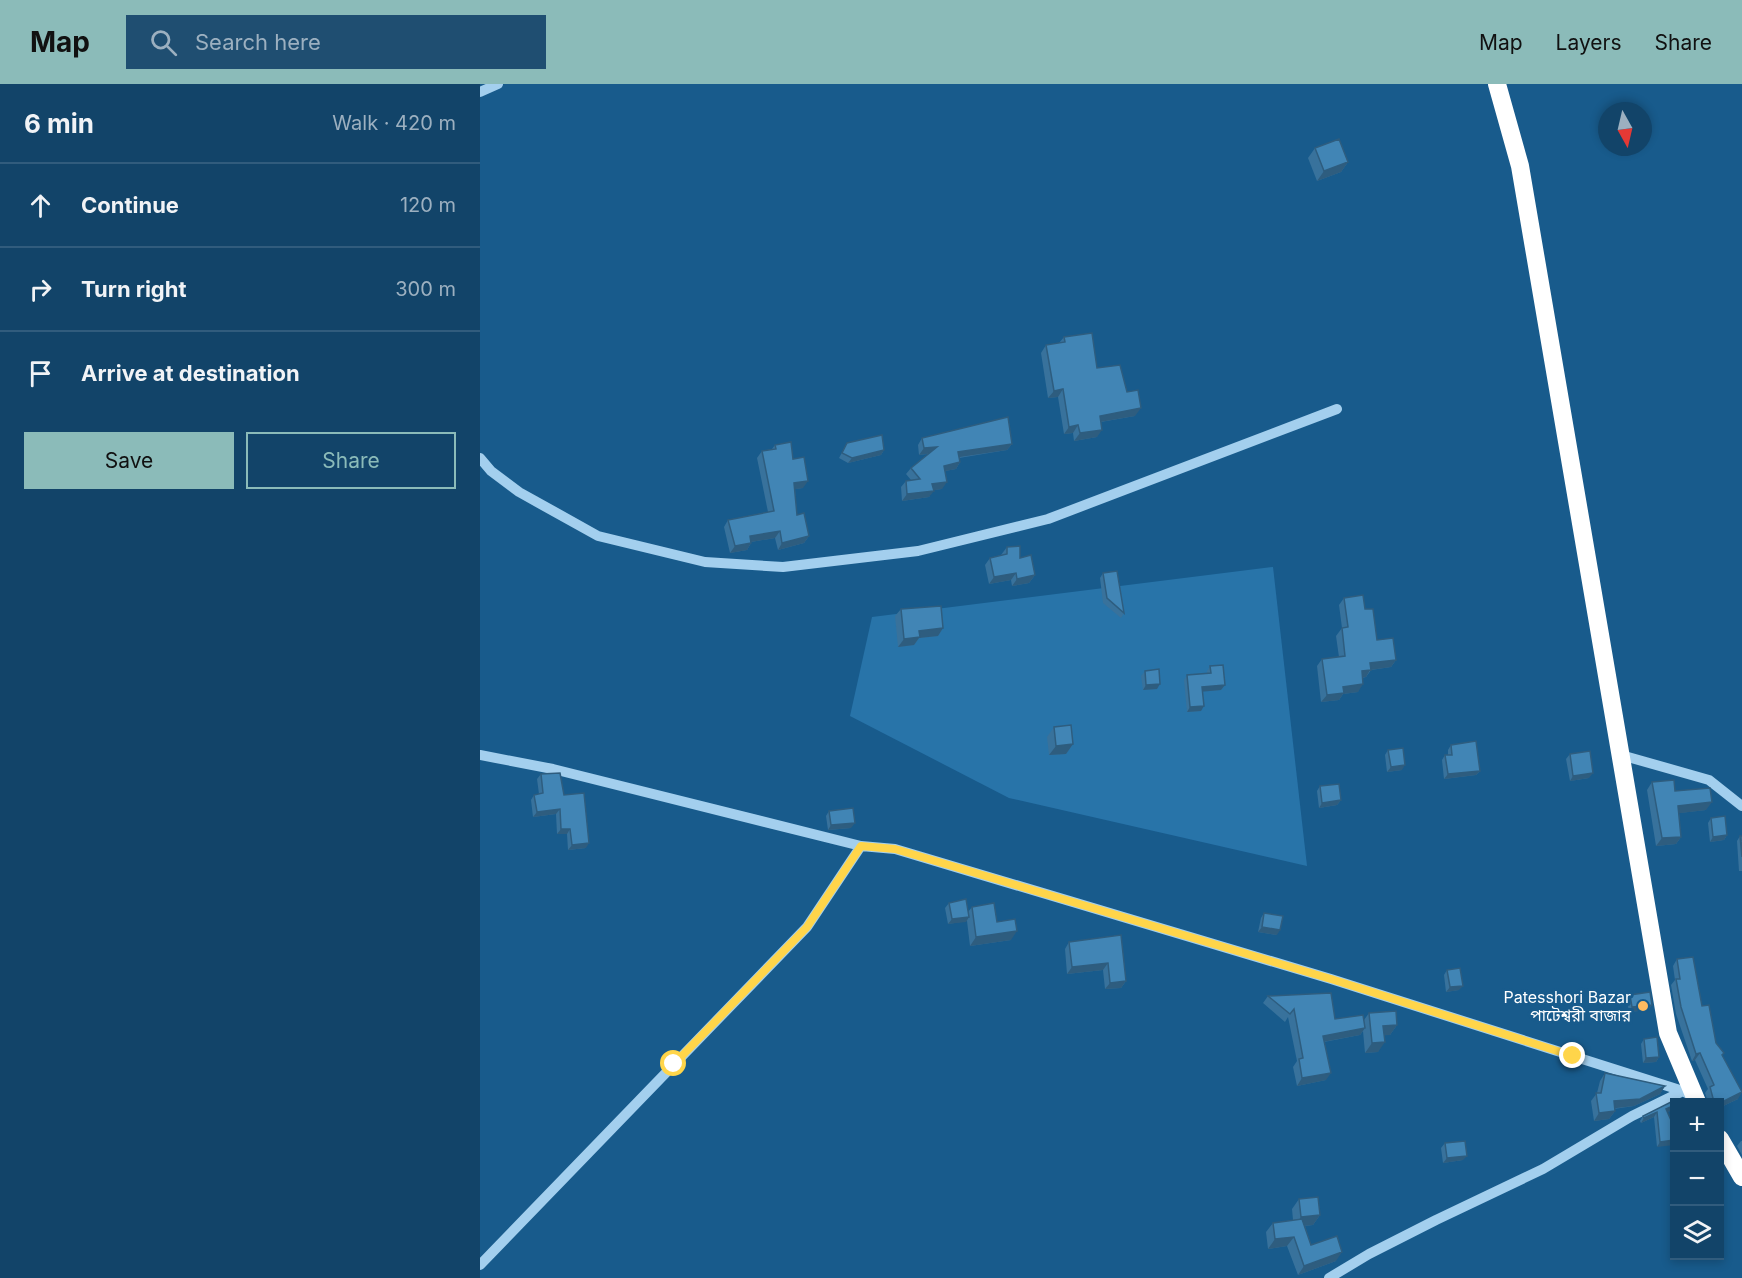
<!DOCTYPE html>
<html lang="en">
<head>
<meta charset="utf-8">
<style>
	body { margin:0; font-family:Inter,"Noto Sans Bengali",sans-serif; background:#1f4e71; color:#f1f3f6 }
	.controls { position:absolute; right:18px; bottom:18px; display:grid; overflow:hidden; border-radius:0px; box-shadow:0 3px 9px #0003 }
	.controls button { width:54px; height:54px; display:grid; place-items:center; padding:0; border:0; border-bottom:2px solid #315c7d; background:#124469; color:#f1f3f6; font:30px sans-serif }
	.compass { position:absolute; left:1118px; top:18px; width:54px; height:54px; border-radius:50%; background:#124469; box-shadow:0 3px 9px #0003; rotate:172deg }
	.stop { position:absolute; width:18px; height:18px; margin:-14px; border:4px solid #ffd54a; border-radius:50%; background:#fff }
	.stop.end { background:#ffd54a; border-color:#fff; box-shadow:0 2px 6px #0008 }
	.list { margin:0; padding:0; list-style:none }
	h2 { display:flex; justify-content:space-between; align-items:center; height:78px; margin:0; padding:0 24px; font-size:26px }
	h2 small { font-size:20px; font-weight:400; color:#9cb0c0 }
	.list li { display:grid; grid-template-columns:39px 1fr auto; gap:18px; align-items:center; box-sizing:border-box; height:84px; padding:0 24px; border-top:2px solid #315c7d }
	.list b { display:block; font-size:22px; white-space:nowrap }
	.list em { font-size:20px; font-style:normal; color:#9cb0c0 }
	.actions { display:flex; gap:12px; padding:18px 24px }
	.actions a { flex:1; padding:14px 0; border:2px solid #8bbbb9; border-radius:0px; text-align:center; font-size:21px; color:#8bbbb9 }
	.actions .main { background:#8bbbb9; color:#111 }
	.icon { flex:none; width:33px; height:33px; fill:none; stroke:currentColor; stroke-width:2; stroke-linecap:round; stroke-linejoin:round }
	.map { position:relative; flex:none; width:1262px; height:1194px; overflow:hidden }
	header { display:flex; align-items:center; gap:36px; box-sizing:border-box; height:84px; padding:0 30px; background:#8bbbb9; color:#111 }
	header strong { font-size:28px }
	nav { display:flex; gap:33px; margin-inline-start:auto; font-size:21px }
	.search { width:420px; height:54px; background:#1f4e71; display:flex; align-items:center; gap:15px; box-sizing:border-box; padding:0 21px; border-radius:0px; color:#9cb0c0; font-size:22px }
	main { display:flex }
	aside { flex:1; background:#124469 }
	.map>svg:first-child { display:block }
	.green { fill:#2874a9 }
	.lines { fill:none; stroke-linecap:round; stroke-linejoin:round }
	.minor { stroke:#a3cfee; stroke-width:10 }
	.highway { stroke:#fff; stroke-width:18 }
	.wall { fill:#38729c }
	.shaded-wall { fill:#2e5d7f }
	.building { fill:#4185b5; stroke:#2e5d7f; stroke-width:1.5 }
	.route { stroke:#ffd54a; stroke-width:8 }
	.poi-dot { fill:#ffbb60; stroke:#185b8c; stroke-width:2 }
	.labels { text-anchor:middle; dominant-baseline:central; stroke-width:6; stroke-linejoin:round; paint-order:stroke }
	.poi-label { font-size:16px; fill:#fff; stroke:#185b8c; text-anchor:end }
</style>
</head>
<body>
<header>
<strong>Map</strong>
<div class="search"><svg class="icon" aria-label="search" viewBox="0 0 24 24"><circle cx="10" cy="10" r="6"/><path d="M15 15l6 6"/></svg>Search here</div>
<nav><a>Map</a><a>Layers</a><a>Share</a></nav>
</header>
<main>
<aside>
<h2>6 min<small>Walk · 420 m</small></h2>
<ul class="list">
<li><svg class="icon" aria-label="ahead" viewBox="0 0 24 24"><path d="M12 20V5M6 11l6-6 6 6"/></svg><div><b>Continue</b></div><em>120 m</em></li>
<li><svg class="icon" aria-label="right" viewBox="0 0 24 24"><path d="M7 20v-9h11M14 6l5 5-5 5"/></svg><div><b>Turn right</b></div><em>300 m</em></li>
<li><svg class="icon" aria-label="arrive" viewBox="0 0 24 24"><path d="M6 21V4h12l-3 4 3 4H6"/></svg><div><b>Arrive at destination</b></div></li>
</ul>
<div class="actions"><a class="main">Save</a><a>Share</a></div>
</aside>
<div class="map">
<svg width="1262" height="1194" viewBox="0 0 1262 1194">
	<rect width="100%" height="100%" fill="#185b8c"/>
	<path class="green" d="M793 483 827 782 529 714 370 632 392 533Z"/>
	<g class="lines">
		<path class="minor" d="M0 8 18 0
			M0 374 11 387 39 408 118 452 225 478 303 483 438 467 568 435 857 325
			M0 671 73 685 381 762 415 765 851 895 1203 1007 1214 1013
			M1141 671 1229 696 1262 722
			M0 1181 327 843 381 762
			M849 1194 889 1170 956 1136 1063 1085 1152 1032 1203 1007"/>
		<path class="highway" d="M1017 0 1040 82 1188 949 1217 1018
			M1240 1055 1262 1093"/>
	</g>
	<path class="wall" d="M835 64 868 78 861 88 837 97 828 74Z
		M584 253 617 284 647 308 655 332 621 338 617 353 594 357 593 349 584 350 578 313 568 314 561 269 566 261 579 259Z
		M442 354 532 360 527 366 479 374 480 378 476 385 465 387 462 405 453 406 449 413 422 417 421 403 426 397 431 396 426 390 431 384 448 370 439 371 438 361Z
		M367 359 404 366 401 371 368 379 359 374Z
		M295 361 313 375 323 404 315 405 317 431 329 452 324 459 298 466 295 454 271 458V459L267 466 250 469 244 443 248 436 288 428 277 374 282 367 292 365Z
		M527 463 540 474 555 491 549 499 532 502 531 496 509 500 505 481 510 474 521 471Z
		M623 489 644 529 641 534 623 519 620 494Z
		M864 514 885 525 897 556 916 576 911 583 891 586 886 593 882 594 878 608 863 610 859 616 841 618 837 582 842 575 859 573 856 552 862 544 859 521Z
		M421 525 463 544 458 552 439 554 434 561 418 563 415 532Z
		M730 582 745 601 741 606 723 607 721 627 707 628 704 596 707 591 727 589V587Z
		M665 587 677 605 663 606 661 592Z
		M574 643 593 660 586 670 569 671 567 653Z
		M971 661 1000 687 996 691 964 695 962 676 965 671H968V666Z
		M908 666 922 686 907 688 905 671Z
		M1090 670 1109 694 1090 697 1086 675Z
		M61 690 84 711 106 764 88 766 87 750H77L76 730 53 733 51 716 54 711 59 710 57 695Z
		M1172 698 1195 707 1226 726 1199 729 1201 753 1196 760 1176 762 1167 706Z
		M840 702 861 716 857 721 839 724 837 707Z
		M349 727 371 744 348 746 346 732Z
		M1231 734 1247 751 1244 756 1230 758 1228 739Z
		M1260 752H1262V787H1259L1257 757Z
		M469 819 488 828 492 823 517 838 531 856 490 862 487 837 468 840 465 824Z
		M784 829 797 851 778 848 781 834Z
		M641 851 646 897 641 904 625 905 623 886 587 890 585 865 589 858Z
		M1197 875 1222 922 1236 959 1244 969 1242 972 1258 1015 1239 1024V1018H1228L1225 1009 1228 1005 1215 976 1212 977 1196 930 1191 901 1195 896 1193 882Z
		M967 886 979 906 966 908 964 891Z
		M1150 911 1172 921 1168 926 1149 928 1147 916Z
		M788 912 855 935 884 936 889 929 917 941 910 951H904L898 968 885 969 883 947 880 951 844 958 846 996 817 1002 813 983 817 977 808 933 805 938 783 919Z
		M1164 955 1179 973 1176 978 1163 979 1161 960Z
		M1125 989 1185 1002 1180 1010 1154 1022 1134 1025 1135 1027 1129 1035 1114 1037 1111 1017 1117 1009 1120 997Z
		M1193 1017 1190 1027 1187 1028 1194 1043 1177 1063 1174 1033 1161 1039 1160 1037 1163 1032Z
		M1261 1057H1262V1071L1257 1062Z
		M965 1059 983 1076 963 1079 961 1064Z
		M819 1115 840 1131 833 1141 825 1142 831 1161 856 1177 818 1191 807 1162 788 1165 786 1148 793 1139 813 1136 812 1125Z"/>
	<path class="shaded-wall" d="M868 78 861 88 837 97 844 87Z
		M583 305 578 313 568 314 574 307Z
		M661 324 655 332 614 339 620 332Z
		M598 341 593 349 584 350 589 343Z
		M622 346 617 353 594 357 600 349Z
		M532 360 527 366 473 374 478 368Z
		M457 363 453 369 439 371 444 364Z
		M404 366 401 371 368 379 372 374Z
		M480 378 476 385 460 388 464 382Z
		M328 397 323 404 309 406 314 399Z
		M467 398 462 405 448 407 452 400Z
		M454 407 449 413 422 417 427 410Z
		M300 447 295 454 265 459 270 452Z
		M329 452 324 459 298 466 302 459Z
		M271 459 267 466 250 469 255 462Z
		M536 489 531 496 509 500 514 493Z
		M555 491 549 499 532 502 537 495Z
		M463 544 458 552 439 554 434 561 418 563 424 555 439 547Z
		M916 576 911 583 890 586 886 593 876 594 882 587 890 579Z
		M680 600 677 605 663 606 666 601Z
		M883 600 878 608 863 610 859 616 841 618 847 611 863 603Z
		M745 601 741 606 719 608 722 603Z
		M724 622 721 627 707 628 710 623Z
		M593 660 586 670 569 671 576 662Z
		M925 681 922 686 907 688 911 683Z
		M1000 687 996 691 964 695 968 690Z
		M1113 689 1109 694 1090 697 1093 692Z
		M861 716 857 721 839 724 842 719Z
		M1232 718 1226 726 1193 730 1198 722Z
		M80 725 76 730 53 733 57 728Z
		M375 739 371 744 348 746 351 741Z
		M81 745H90L87 750H77Z
		M1247 751 1244 756 1230 758 1233 753Z
		M1201 753 1196 760 1176 762 1182 754Z
		M109 759 106 764 88 766 92 761Z
		M489 833 486 838 468 840 472 835Z
		M782 843 800 846 797 851 778 848Z
		M537 847 531 856 490 862 496 853Z
		M628 879 623 886 587 890 592 883Z
		M646 897 641 904 625 905 630 899Z
		M983 902 979 906 966 908 970 903Z
		M1172 921 1168 926 1149 928 1152 923Z
		M917 941 910 951 896 952 903 942Z
		M885 944 880 951 837 959 843 952Z
		M905 958 898 968 885 969 892 959Z
		M1220 969 1215 976 1212 977 1216 970Z
		M1179 973 1176 978 1163 979 1166 974Z
		M851 989 846 996 817 1002 822 994Z
		M1185 1002 1180 1010 1154 1022 1128 1025 1134 1017Z
		M1262 1008 1258 1015 1239 1024V1018H1233Z
		M1193 1022 1190 1027 1183 1030 1186 1025Z
		M1135 1027 1129 1035 1114 1037 1119 1029Z
		M1177 1028 1174 1033 1161 1039 1164 1034Z
		M1194 1056V1061L1177 1063 1180 1058Z
		M987 1072 983 1076 963 1079 967 1074Z
		M840 1131 833 1141 814 1143 821 1133Z
		M814 1153 807 1162 788 1165 795 1155Z
		M862 1168 856 1177 818 1191 824 1182Z"/>
	<path class="building" d="M859 55 868 78 844 87 835 64Z
		M612 249 617 284 640 281 647 308 658 306 661 324 620 332 622 346 600 349 598 341 589 343 583 305 574 307 566 261 585 258 584 253Z
		M528 333 532 360 478 368 480 378 464 382 467 398 452 400 454 407 427 410 426 397 440 395 431 384 457 363 444 364 442 354Z
		M402 351 404 366 372 374 362 369 367 359Z
		M311 358 313 375 324 373 328 397 314 399 317 431 324 429 329 452 302 459 300 447 270 452 271 459 255 462 248 436 294 427 282 367 296 365 295 361Z
		M540 462V474L551 471 555 491 537 495 536 489 514 493 510 474 527 470V463Z
		M637 487 644 529 627 514 623 489Z
		M883 511 885 525H893L897 556 913 554 916 576 890 579 891 586 882 587 883 600 863 603 864 609 847 611 842 575 865 572 862 544 868 543 864 514Z
		M461 522 463 544 439 547 440 553 424 555 421 525Z
		M743 581 745 601 722 603 724 622 710 623 707 591 731 589 730 582Z
		M679 585 680 600 666 601 665 587Z
		M591 641 593 660 576 662 574 643Z
		M996 657 1000 687 968 690 965 671H972L971 661Z
		M923 664 925 681 911 683 908 666Z
		M1110 667 1113 689 1093 692 1090 670Z
		M80 689 84 711 104 709 109 759 92 761 90 745H81L80 725 57 728 54 711 63 709 61 690Z
		M1194 696 1195 707 1230 704 1232 718 1198 722 1201 753 1182 754 1172 698Z
		M859 700 861 716 842 719 840 702Z
		M373 724 375 739 351 741 349 727Z
		M1245 732 1247 751 1233 753 1231 734Z
		M1260 752H1262V773Z
		M486 815 489 833 472 835 469 819Z
		M514 819 517 838 535 835 537 847 496 853 492 823Z
		M784 829 803 832 800 846 782 843Z
		M641 851 646 897 630 899 628 879 592 883 589 858Z
		M1213 873 1222 922 1229 921 1236 959 1244 969 1242 971 1262 1008 1242 1018H1234L1230 1003 1234 1001 1220 969 1216 970 1201 923 1196 895H1200L1197 875Z
		M980 884 983 902 970 903 967 886Z
		M1170 908 1172 921 1152 923 1150 911Z
		M851 909 855 935 883 931 885 944 843 952 851 989 822 994 819 975 823 974 814 925 810 930 788 912Z
		M916 927 917 941 903 942 905 958 892 959 889 929Z
		M1177 953 1179 973 1166 974 1164 955Z
		M1125 989 1185 1002 1160 1015 1134 1017 1135 1027 1119 1029 1116 1009H1121Z
		M1193 1017V1022L1186 1025 1194 1043V1056L1180 1058 1177 1028 1164 1034 1163 1032Z
		M985 1057 987 1072 967 1074 965 1059Z
		M838 1113 840 1131 821 1133 819 1115Z
		M822 1135 831 1161 857 1152 862 1168 824 1182 814 1153 795 1155 793 1139Z"/>
	<g class="lines">
		<path class="route" d="M194 980 327 843 381 762 415 765 851 895 1093 972"/>
	</g>
	<circle class="poi-dot" cx="1163" cy="922" r="6"/>
	<g class="labels">
		<g class="poi-label">
			<text x="1151" y="913">Patesshori Bazar<tspan x="1151" dy="18">পাটেশ্বরী বাজার</tspan></text>
		</g>
	</g>
</svg>
<div class="controls">
<button>+</button>
<button>−</button>
<button><svg class="icon" aria-label="layers" viewBox="0 0 24 24"><path d="M12 4l9 5-9 5-9-5zM3 14l9 5 9-5"/></svg></button>
</div>
<svg class="compass" viewBox="-18 -18 36 36"><path d="M0-13l5 13h-10z" fill="#e53935"/><path d="M0 13l5-13h-10z" fill="#9cb0c0"/></svg>
<div class="stop" style="left:194px;top:980px"></div>
<div class="stop end" style="left:1093px;top:972px"></div>
</div>
</main>
</body>
</html>
